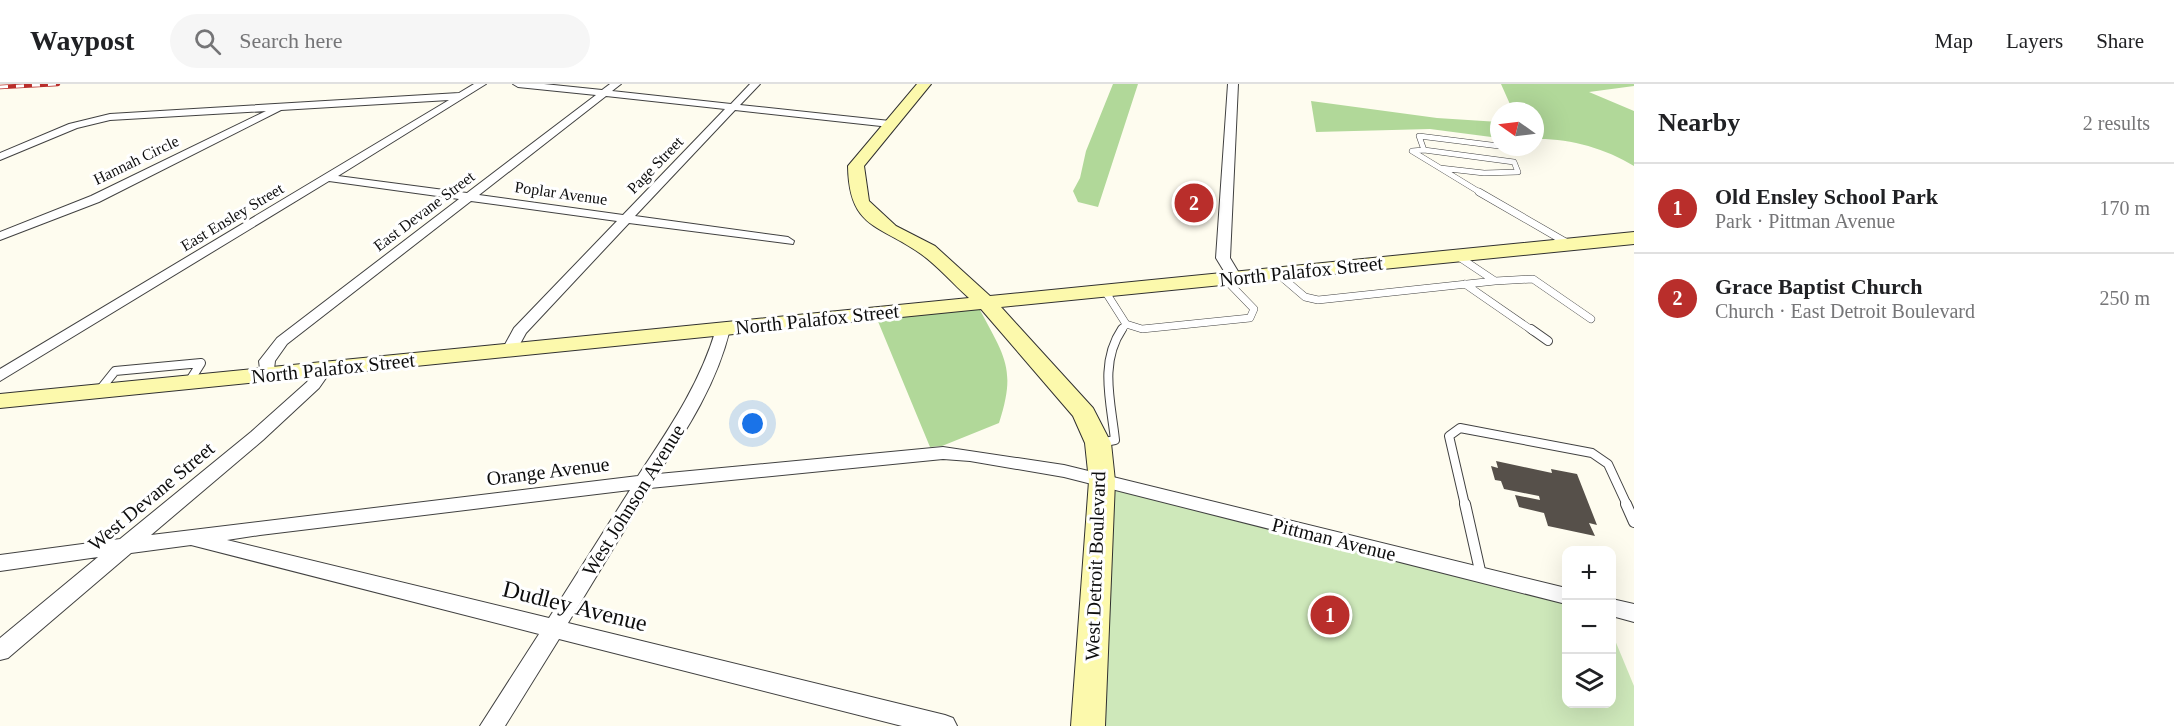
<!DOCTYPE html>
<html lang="en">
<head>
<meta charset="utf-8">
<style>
	body { margin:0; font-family:"Times New Roman",serif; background:#f6f6f6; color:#202124 }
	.controls { position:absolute; right:18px; bottom:18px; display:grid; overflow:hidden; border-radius:12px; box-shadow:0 6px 24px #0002 }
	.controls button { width:54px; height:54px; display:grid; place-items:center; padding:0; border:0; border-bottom:2px solid #e0e0e0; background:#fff; color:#202124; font:30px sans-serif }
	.compass { position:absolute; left:1490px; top:18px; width:54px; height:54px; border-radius:50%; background:#fff; box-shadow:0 6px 24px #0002; rotate:284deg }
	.you { position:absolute; left:753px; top:340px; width:21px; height:21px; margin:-15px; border:4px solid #fff; border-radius:50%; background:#1a73e8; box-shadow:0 0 0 9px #1a73e833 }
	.badge { display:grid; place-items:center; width:39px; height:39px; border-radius:50%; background:#b92e2b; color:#fff; font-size:20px; font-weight:700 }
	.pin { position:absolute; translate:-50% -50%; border:3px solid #fff; box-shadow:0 2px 6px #0006 }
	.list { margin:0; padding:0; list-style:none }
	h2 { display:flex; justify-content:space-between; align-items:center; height:78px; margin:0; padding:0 24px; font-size:26px }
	h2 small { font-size:20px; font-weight:400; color:#757577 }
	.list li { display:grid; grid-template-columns:39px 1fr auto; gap:18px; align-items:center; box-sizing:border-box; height:90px; padding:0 24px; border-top:2px solid #e0e0e0 }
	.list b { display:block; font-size:22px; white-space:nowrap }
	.list p { margin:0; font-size:20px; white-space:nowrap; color:#757577 }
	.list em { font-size:20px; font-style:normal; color:#757577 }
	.icon { flex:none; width:33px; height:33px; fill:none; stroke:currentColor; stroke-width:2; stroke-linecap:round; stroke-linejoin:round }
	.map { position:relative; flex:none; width:1634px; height:642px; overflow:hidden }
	header { display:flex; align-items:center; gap:36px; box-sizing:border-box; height:84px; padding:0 30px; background:#fff; border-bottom:2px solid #e0e0e0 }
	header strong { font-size:28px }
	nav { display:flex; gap:33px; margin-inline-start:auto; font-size:21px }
	.search { width:420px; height:54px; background:#f6f6f6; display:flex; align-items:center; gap:15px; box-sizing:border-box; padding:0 21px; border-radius:33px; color:#757577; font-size:22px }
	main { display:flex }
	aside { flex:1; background:#fff }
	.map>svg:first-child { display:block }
	.green { fill:#cee8ba }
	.forest { fill:#b1d899 }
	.building { fill:#56504a }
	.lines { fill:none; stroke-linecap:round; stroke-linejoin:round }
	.lane-far3-casing { stroke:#414141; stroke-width:6 }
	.lane-far2-casing { stroke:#414141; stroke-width:8 }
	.lane-far1-casing { stroke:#414141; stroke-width:10 }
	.lane-casing { stroke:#414141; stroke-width:12 }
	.street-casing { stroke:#414141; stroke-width:2 }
	.secondary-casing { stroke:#303030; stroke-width:2 }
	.lane-far3 { stroke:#fff; stroke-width:5 }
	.lane-far2 { stroke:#fff; stroke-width:7 }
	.lane-far1 { stroke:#fff; stroke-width:8 }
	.lane { stroke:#fff; stroke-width:10 }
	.street { fill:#fff; fill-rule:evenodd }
	.secondary { fill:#fcf9ac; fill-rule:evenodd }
	.rail-casing { stroke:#b92e2b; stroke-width:4.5 }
	.rail { stroke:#fff; stroke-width:3; stroke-dasharray:8; stroke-linecap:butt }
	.labels { text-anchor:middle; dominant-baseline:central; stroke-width:6; stroke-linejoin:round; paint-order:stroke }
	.far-street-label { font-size:16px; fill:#0e0e0e; stroke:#fff }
	.street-label { font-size:20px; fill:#0e0e0e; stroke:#fff }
	.near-street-label { font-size:24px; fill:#0e0e0e; stroke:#fff }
</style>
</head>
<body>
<header>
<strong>Waypost</strong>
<div class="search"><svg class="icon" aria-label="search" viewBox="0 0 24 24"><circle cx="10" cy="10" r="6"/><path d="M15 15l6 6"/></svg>Search here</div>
<nav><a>Map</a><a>Layers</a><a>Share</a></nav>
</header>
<main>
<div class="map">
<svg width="1634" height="642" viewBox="0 0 1634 642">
	<rect width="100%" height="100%" fill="#fefcef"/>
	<path class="green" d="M1102 397 1566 512V620H1612V549L1634 602V642H1088Z"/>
	<path class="forest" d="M1113 0H1138L1098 123 1078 118 1073 107 1080 94 1086 67Z
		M1501 0H1634V2L1589 8 1634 27V82C1605 64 1568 54 1535 55V27H1513Z
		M1311 17 1437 34 1499 38V54L1430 45 1316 48Z
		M979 224C1004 272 1017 284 999 339L942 362 930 363 877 235Z"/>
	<path class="building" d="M1496 377 1552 389 1551 385 1577 390 1597 441 1589 439 1595 452 1548 442 1544 429 1519 423 1515 411 1540 416 1539 412 1504 405 1501 397 1495 396 1491 382 1498 384Z"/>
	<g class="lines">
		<g class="lane-far3-casing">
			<path id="lane-far3" d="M1424 66 1419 52 1499 62
				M1424 66 1514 78 1518 88 1484 89 1440 84 1412 67Z
				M1440 84 1481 109"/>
		</g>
		<g class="lane-far2-casing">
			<path id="lane-far2" d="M1479 108 1569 160
				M1277 189 1305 213 1318 216 1495 197 1456 171
				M1495 197 1533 195 1591 235
				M1465 200 1533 247
				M1105 207 1126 240 1121 247
				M1126 240 1142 245 1250 234 1254 225 1225 195"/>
		</g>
		<g class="lane-far1-casing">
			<path id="lane-far1" d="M1531 245 1548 257
				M99 307 115 287 201 279 189 298
				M1100 359 1115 356C1111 318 1099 279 1122 245
				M1465 421 1449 352 1460 344 1592 369 1608 380 1627 421"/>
		</g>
		<g class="lane-casing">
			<path id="lane" d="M1465 420 1481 491
				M1626 420 1634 438"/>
		</g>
		<g class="street-casing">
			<path id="street" d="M474 0H486L338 92 467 109 596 11 518 3 513 0H544L602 6 610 0H621L612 7 731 20 750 0H760L740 21 890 37 895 40 890 43 735 26 635 132 788 153 794 157 793 160 629 139 526 249 515 269 510 271 502 266 514 244 617 137 471 117 287 260 275 277 273 293H261L259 277 277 254 459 115 329 97 0 297V285L449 16 281 26 99 118 0 156V148L91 112 266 27 110 36 77 44 0 76V69L69 40 110 30 459 9ZM606 12 725 25 623 131 479 111Z
				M1228 0H1238L1230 174 1242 194 1235 198 1230 197 1216 174Z
				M723 241 730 245C717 299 688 344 658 390L943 363 1064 381 1566 504V520L1064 393 970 377 943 375 650 404 568 539 945 631 953 634 957 642H902L559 555 505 642H480L539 550 191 461 131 469 8 574 0 576V554L98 473 0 487V471L120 455 251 348 307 298 319 281H331L333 284 319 304 263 356 151 451 638 392C669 345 700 300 716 245ZM630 406 549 534 227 456 260 451Z
				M1612 515 1634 520V538L1612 532Z"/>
		</g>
		<g class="secondary-casing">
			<path id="secondary" d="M917 0H931L864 82 869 117 896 142 935 162 990 212 1634 148V160L1001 223 1093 324 1111 359 1115 397 1105 642H1071L1089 397 1085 359 1073 332 981 225 0 324V310L969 214C953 200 938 182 921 170 879 140 849 145 848 82Z"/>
		</g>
		<use href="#lane-far3" class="lane-far3"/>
		<use href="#lane-far2" class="lane-far2"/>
		<use href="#lane-far1" class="lane-far1"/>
		<use href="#lane" class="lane"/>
		<use href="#street" class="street"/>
		<use href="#secondary" class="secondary"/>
		<g class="rail-casing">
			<path id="rail" d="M0 3 58 0"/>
		</g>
		<use href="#rail" class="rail"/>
	</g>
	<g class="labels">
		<g class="far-street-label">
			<text transform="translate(136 76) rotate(-26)">Hannah Circle</text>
			<text transform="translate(655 81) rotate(-46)">Page Street</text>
			<text transform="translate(561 109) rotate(8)">Poplar Avenue</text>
			<text transform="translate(424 127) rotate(-37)">East Devane Street</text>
			<text transform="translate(232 133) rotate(-31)">East Ensley Street</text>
		</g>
		<g class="street-label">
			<text transform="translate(1301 187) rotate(-6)">North Palafox Street</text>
			<text transform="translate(817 235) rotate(-6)">North Palafox Street</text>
			<text transform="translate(333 284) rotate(-6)">North Palafox Street</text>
			<text transform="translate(548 387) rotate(-7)">Orange Avenue</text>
			<text transform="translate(151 412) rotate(-40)">West Devane Street</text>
			<text transform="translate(633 416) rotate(-58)">West Johnson Avenue</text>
			<text transform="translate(1334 455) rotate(14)">Pittman Avenue</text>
			<text transform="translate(1095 482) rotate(-88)">West Detroit Boulevard</text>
		</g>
		<g class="near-street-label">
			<text transform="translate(575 522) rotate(14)">Dudley Avenue</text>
		</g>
	</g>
</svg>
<div class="controls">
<button>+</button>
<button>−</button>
<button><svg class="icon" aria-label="layers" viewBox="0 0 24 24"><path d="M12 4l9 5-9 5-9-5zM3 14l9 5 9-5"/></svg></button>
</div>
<svg class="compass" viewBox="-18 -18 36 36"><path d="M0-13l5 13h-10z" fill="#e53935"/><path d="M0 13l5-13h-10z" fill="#757577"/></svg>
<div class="you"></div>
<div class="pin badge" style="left:1330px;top:531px">1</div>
<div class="pin badge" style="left:1194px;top:119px">2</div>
</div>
<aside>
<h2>Nearby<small>2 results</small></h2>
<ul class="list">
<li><span class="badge">1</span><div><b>Old Ensley School Park</b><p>Park · Pittman Avenue</p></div><em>170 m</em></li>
<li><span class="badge">2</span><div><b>Grace Baptist Church</b><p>Church · East Detroit Boulevard</p></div><em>250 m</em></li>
</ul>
</aside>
</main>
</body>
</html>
